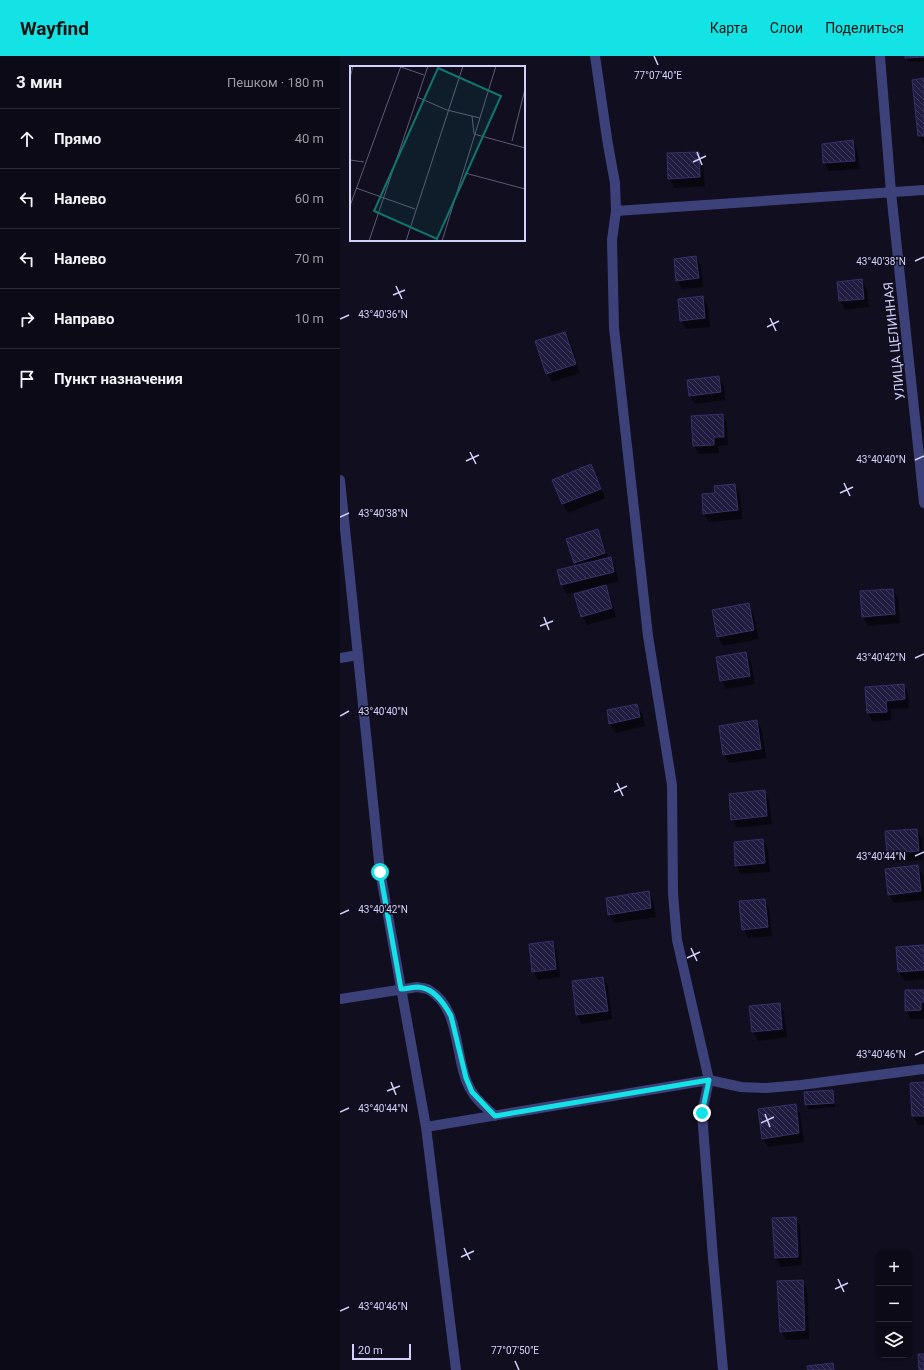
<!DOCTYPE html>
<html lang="ru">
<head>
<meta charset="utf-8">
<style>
	body { margin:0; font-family:Roboto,sans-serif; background:#1a1824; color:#f1f3f6 }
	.controls { position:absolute; right:12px; bottom:12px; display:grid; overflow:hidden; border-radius:8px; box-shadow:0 1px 3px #0004 }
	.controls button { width:36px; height:36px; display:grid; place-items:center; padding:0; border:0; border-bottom:1px solid #2c2b36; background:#0c0a17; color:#f1f3f6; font:20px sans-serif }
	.scale { position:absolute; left:12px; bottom:10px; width:59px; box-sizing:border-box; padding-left:4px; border:2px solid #d2d1fb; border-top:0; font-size:11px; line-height:14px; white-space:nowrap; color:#d2d1fb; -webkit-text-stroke:3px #100e1f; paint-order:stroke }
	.stop { position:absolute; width:12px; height:12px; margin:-9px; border:3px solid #13e3e5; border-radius:50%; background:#fff }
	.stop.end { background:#13e3e5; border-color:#fff; box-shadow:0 1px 4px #0008 }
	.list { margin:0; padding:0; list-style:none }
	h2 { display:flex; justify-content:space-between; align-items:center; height:52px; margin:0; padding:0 16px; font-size:17px }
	h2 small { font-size:13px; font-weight:400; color:#9a9aa1 }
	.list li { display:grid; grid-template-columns:26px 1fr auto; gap:12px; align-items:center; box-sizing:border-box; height:60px; padding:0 16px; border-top:1px solid #2c2b36 }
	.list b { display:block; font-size:15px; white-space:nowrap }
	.list em { font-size:13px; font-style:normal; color:#9a9aa1 }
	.icon { flex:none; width:22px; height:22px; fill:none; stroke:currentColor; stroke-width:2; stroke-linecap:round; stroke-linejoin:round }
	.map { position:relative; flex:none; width:584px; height:1314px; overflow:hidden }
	header { display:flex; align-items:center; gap:24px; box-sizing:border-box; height:56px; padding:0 20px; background:#13e3e5; color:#111 }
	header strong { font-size:19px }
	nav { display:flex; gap:22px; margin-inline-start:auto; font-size:14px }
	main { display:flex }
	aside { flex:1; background:#0c0a17 }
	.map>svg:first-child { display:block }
	.shadow { fill:#0007 }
	.building { fill:url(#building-back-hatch); stroke:#363069 }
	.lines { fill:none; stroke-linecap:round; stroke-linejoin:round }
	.street { stroke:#3d417a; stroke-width:10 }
	.route { stroke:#13e3e5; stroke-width:5 }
	.ticks { fill:none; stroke:#d2d1fb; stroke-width:1.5 }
	.labels { text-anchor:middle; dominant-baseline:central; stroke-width:3; stroke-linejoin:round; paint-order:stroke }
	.street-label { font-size:13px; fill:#d2d1fb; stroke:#100e1f }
	.inset-road { fill:none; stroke:#5e5c77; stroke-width:1 }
	.view { fill:#0f766e; fill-opacity:0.15; stroke:#0f766e; stroke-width:2 }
	.inset-edge { fill:none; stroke:#d2d1fb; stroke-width:2 }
	.ticks-label { font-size:10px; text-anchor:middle; fill:#d2d1fb; stroke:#100e1f; stroke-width:3; stroke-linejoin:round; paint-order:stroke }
</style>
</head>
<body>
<header>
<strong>Wayfind</strong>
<nav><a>Карта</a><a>Слои</a><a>Поделиться</a></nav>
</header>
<main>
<aside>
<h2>3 мин<small>Пешком · 180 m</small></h2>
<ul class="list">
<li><svg class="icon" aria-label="ahead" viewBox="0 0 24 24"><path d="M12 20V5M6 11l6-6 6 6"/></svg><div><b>Прямо</b></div><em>40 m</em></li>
<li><svg class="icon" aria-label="left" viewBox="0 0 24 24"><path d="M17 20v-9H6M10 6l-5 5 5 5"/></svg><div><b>Налево</b></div><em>60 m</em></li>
<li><svg class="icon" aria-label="left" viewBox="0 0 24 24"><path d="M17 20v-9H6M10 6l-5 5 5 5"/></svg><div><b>Налево</b></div><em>70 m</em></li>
<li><svg class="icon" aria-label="right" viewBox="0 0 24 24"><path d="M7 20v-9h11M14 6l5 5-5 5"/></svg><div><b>Направо</b></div><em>10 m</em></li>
<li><svg class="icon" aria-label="arrive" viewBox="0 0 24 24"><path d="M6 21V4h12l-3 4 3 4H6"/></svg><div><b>Пункт назначения</b></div></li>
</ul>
</aside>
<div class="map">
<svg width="584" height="1314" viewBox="0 0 584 1314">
	<defs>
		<pattern id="building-back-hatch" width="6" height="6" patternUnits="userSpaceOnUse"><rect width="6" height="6" fill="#201c3f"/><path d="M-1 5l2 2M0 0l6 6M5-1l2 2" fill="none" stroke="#403c5c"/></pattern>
	</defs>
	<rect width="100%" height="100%" fill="#100e1f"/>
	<path class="shadow" d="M566 0H584V5L569 6Z
		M584 23V89L579 80Z
		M512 85 517 94 520 113 489 115 484 106Z
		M358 97 363 105 365 130 335 132 329 123Z
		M356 201 361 210 363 231 342 233 337 224Z
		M522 225 527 233 529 251 505 254 500 245 498 227Z
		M363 242 368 250 370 271 346 273 341 264Z
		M225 277 230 285 240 317 212 326 207 318Z
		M378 321 384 330 385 344 355 348 350 340Z
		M382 359 387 368 388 389 378 390 379 397 359 398 354 390Z
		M250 409 255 418 265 442 228 457 223 448 213 424Z
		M395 429 400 438 402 463 369 466 364 457Z
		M257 474 262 483 268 502H270L275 510 279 525 227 538 222 529 218 515 237 510 228 483Z
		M265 530 270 539 276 561 247 569 242 560Z
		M553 534 558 542 560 567 528 570 523 561Z
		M408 548 413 557 419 583 383 590 378 581 373 555Z
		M406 597 411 606 415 628 386 633 381 624Z
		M563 629 568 637 569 652 551 653V664L533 666 528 657Z
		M297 649 302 658 305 670 275 677 270 668 268 655Z
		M417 665 422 674 426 702 389 707 384 699Z
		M424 735 429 744 432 768 397 772 392 763Z
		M577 774 582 783 583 804 553 806 548 797Z
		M423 784 428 793 430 816 401 818 396 809Z
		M577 810 583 819 584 844 554 847 549 839Z
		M308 836 313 845 316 861 274 867 269 859Z
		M424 844 429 852 432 880 408 882 403 873Z
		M212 886 217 895 220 921 198 924 193 915Z
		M584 890V923L564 925 559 916Z
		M263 922 268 931 272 963 242 968 237 959 233 926Z
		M584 935V963H571L566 954Z
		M439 948 444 956 447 981 418 985 413 976 410 951Z
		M584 1027V1069H578L573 1060 571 1028Z
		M492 1035 494 1039 495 1051 468 1053 466 1049Z
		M455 1049 460 1058 464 1086 428 1091 423 1082Z
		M455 1162 460 1170 462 1209 441 1211 436 1202 433 1163Z
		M462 1225 467 1234 469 1283 446 1284 441 1275Z"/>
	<path class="building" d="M565 0H584V1L565 2Z
		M584 22V80H578L572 24Z
		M513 84 515 105 483 107 482 88Z
		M359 96 360 121 328 123 327 97Z
		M356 200 359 222 336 225 334 203Z
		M522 223 524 243 499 245 497 226Z
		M363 240 365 262 340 265 338 243Z
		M225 276 236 308 206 318 195 285Z
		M379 320 381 336 349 340 347 324Z
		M383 358 384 381H374V389L353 390 351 360Z
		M251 408 261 433 222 448 212 424Z
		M395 428 398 454 363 458 362 438 375 437 374 430Z
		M258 473 265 497 234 507 226 483Z
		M271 501 274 516 221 529 217 514Z
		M266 529 272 552 241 561 234 538Z
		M553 533 555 558 522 561 520 535Z
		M409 547 414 574 377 581 372 554Z
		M406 596 410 620 380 625 376 601Z
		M564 628 565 643 546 645 547 656 527 657 525 631Z
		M297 648 300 661 269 668 267 654Z
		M417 664 421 693 383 699 379 670Z
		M425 734 427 760 391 764 389 738Z
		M577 773 579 795 547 797 545 775Z
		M423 783 425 807 395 810 394 786Z
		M578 809 581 835 548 839 545 813Z
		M309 835 311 852 268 859 266 842Z
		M425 843 428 871 402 874 399 845Z
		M213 885 216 913 192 916 189 888Z
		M584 889V914L558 916 556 891Z
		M263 921 268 955 236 959 232 925Z
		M565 934H584V946H581V954L565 955Z
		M440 947 442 973 412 976 409 950Z
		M584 1026V1060H572L570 1027Z
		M493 1034 494 1047 465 1049 464 1036Z
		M456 1048 459 1077 422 1083 418 1053Z
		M456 1161 458 1201 435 1202 432 1162Z
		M463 1224 465 1274 440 1276 437 1225Z
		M578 1298H584V1314H579Z
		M493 1307 494 1314H468L467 1310Z"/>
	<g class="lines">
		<path class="street" d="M255 0 268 89 275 127 276 155 272 184 274 272 308 580 332 729 333 838 337 884 369 1024 362 1057 373 1202 383 1314
			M540 0 551 136 584 447
			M276 155 584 134
			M0 424 40 815 86 1071 116 1314
			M0 602 18 599
			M0 943 77 931C81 932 86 932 89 934 123 953 113 1007 132 1036 137 1045 148 1053 155 1060
			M86 1071 369 1024 401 1031 426 1032 461 1029 584 1013"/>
	</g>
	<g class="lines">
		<path class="route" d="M40 816 61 933C67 933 72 931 78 931 94 932 104 947 111 960L126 1022 132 1036 155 1060 369 1024 362 1057"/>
	</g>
	<path class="ticks" d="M314 0 318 9M357 96 362 109M353 106 366 100M575 205 584 201M56 230 62 243M53 239 65 234M430 262 436 275M0 263 9 259M427 271 439 265M130 396 136 408M575 404 584 400M126 405 139 399M504 427 510 440M500 437 513 431M0 461 9 457M204 561 209 574M200 570 213 565M575 602 584 598M0 660 9 655M277 727 283 740M274 736 287 730M575 800 584 796M0 858 9 854M351 892 357 905M347 902 360 896M575 999 584 995M51 1026 56 1039M47 1035 60 1030M0 1056 9 1052M425 1058 430 1071M421 1067 434 1061M124 1192 130 1204M121 1201 134 1195M498 1223 504 1236M495 1233 508 1227M0 1255 9 1251M175 1305 179 1314"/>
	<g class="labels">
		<g class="street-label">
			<text transform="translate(554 285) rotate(-96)">УЛИЦА ЦЕЛИННАЯ</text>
		</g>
	</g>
	<g transform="translate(10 10)">
		<rect width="175" height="175" fill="#100e1f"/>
		<path class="inset-road" d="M51 1 74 9M0 12 3 0M67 31 97 44 130 52M122 50 124 68 175 82M162 75 175 23M0 94 14 96M115 107 175 123M6 122 65 143M0 140 51 0M19 175 78 0M56 175 113 0M92 175 146 0"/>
		<path class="view" d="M88 2 151 30 87 173 24 145Z"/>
		<rect width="175" height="175" class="inset-edge"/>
	</g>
	<g class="ticks-label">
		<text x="318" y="23">77°07'40"E</text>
		<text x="541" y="209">43°40'38"N</text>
		<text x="43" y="262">43°40'36"N</text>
		<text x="541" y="407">43°40'40"N</text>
		<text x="43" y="461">43°40'38"N</text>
		<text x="541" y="605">43°40'42"N</text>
		<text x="43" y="659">43°40'40"N</text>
		<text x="541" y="804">43°40'44"N</text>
		<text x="43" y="857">43°40'42"N</text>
		<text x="541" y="1002">43°40'46"N</text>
		<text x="43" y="1056">43°40'44"N</text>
		<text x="43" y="1254">43°40'46"N</text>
		<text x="175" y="1298">77°07'50"E</text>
	</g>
</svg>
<div class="controls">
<button>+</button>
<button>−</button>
<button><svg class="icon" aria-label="layers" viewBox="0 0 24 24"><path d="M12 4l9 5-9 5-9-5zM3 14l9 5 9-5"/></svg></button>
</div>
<div class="scale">20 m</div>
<div class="stop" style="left:40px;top:816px"></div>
<div class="stop end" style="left:362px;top:1057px"></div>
</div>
</main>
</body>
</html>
